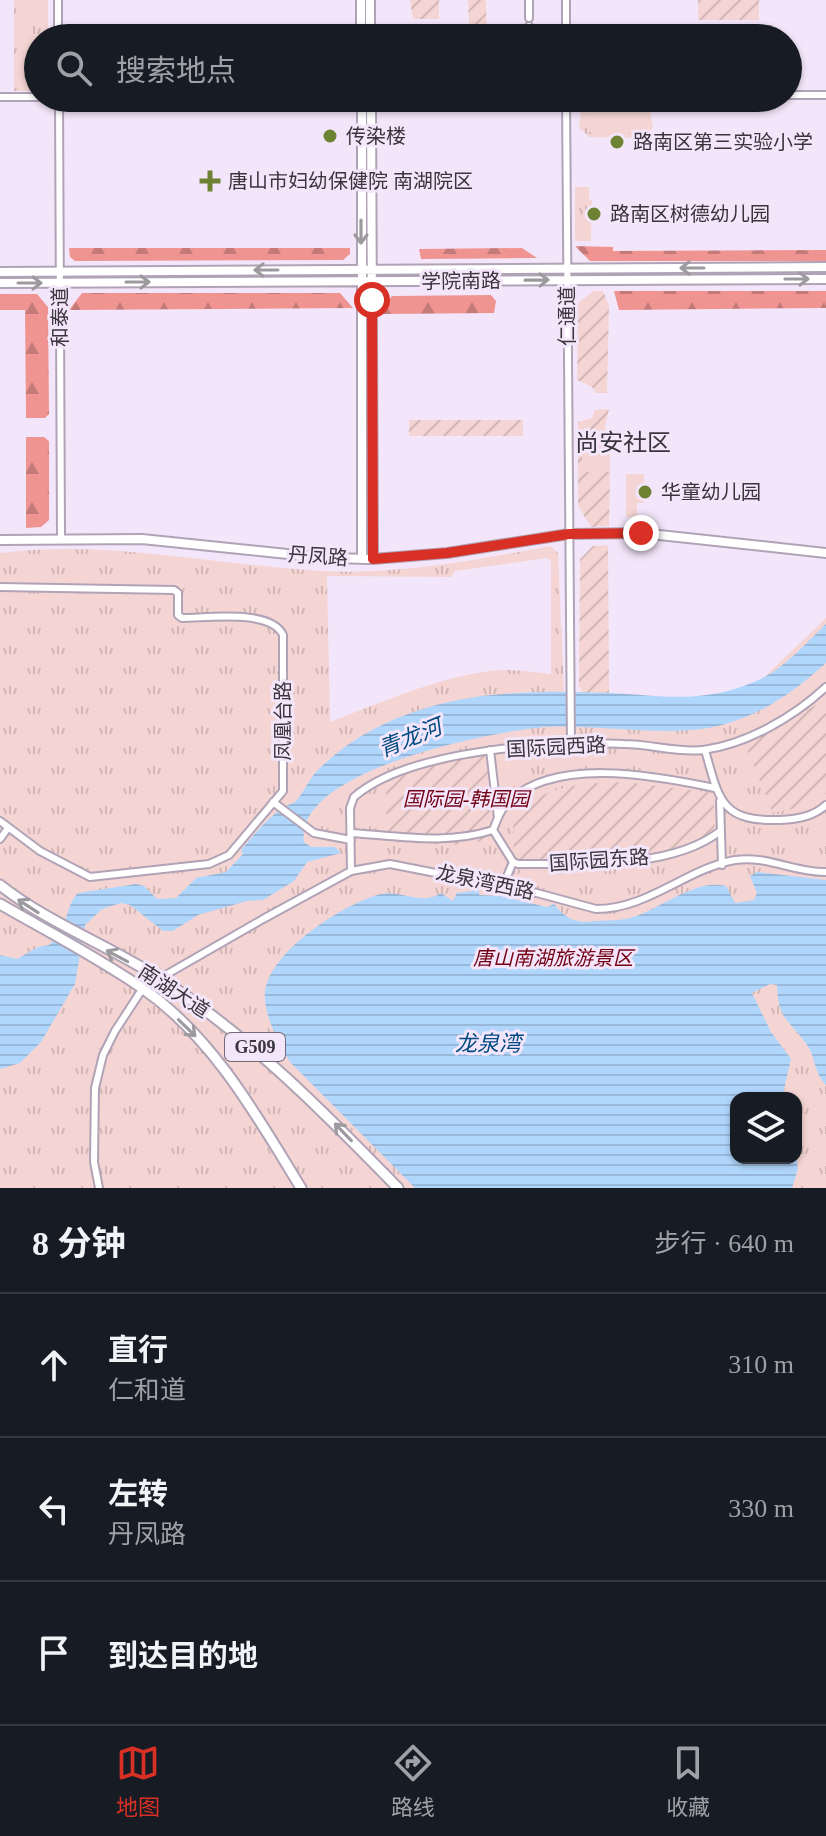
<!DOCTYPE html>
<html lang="zh">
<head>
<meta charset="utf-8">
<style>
	body { margin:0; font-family:"Times New Roman","Noto Sans SC",serif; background:#242831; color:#f1f3f6 }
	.controls { position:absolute; right:24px; bottom:24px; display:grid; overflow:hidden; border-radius:16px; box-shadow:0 2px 6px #0004 }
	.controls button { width:72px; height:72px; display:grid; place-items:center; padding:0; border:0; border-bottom:2px solid #363941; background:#171b24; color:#f1f3f6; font:40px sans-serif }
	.stop { position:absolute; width:24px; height:24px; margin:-18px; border:6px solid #d93025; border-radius:50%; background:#fff }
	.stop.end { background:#d93025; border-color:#fff; box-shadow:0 2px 8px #0008 }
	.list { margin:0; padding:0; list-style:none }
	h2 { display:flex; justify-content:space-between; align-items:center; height:104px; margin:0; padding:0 32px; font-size:34px }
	h2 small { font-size:26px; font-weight:400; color:#9ea1a6 }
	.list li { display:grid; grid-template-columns:52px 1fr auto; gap:24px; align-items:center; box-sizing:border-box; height:144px; padding:0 32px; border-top:2px solid #363941 }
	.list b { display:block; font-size:30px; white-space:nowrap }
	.list p { margin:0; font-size:26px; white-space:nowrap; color:#9ea1a6 }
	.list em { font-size:26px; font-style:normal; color:#9ea1a6 }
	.icon { flex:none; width:44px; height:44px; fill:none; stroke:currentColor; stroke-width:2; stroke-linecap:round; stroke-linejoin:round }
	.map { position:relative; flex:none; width:826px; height:1188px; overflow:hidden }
	.search { position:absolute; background:#171b24; box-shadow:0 2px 6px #0004; left:24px; right:24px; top:24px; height:88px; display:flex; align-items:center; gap:20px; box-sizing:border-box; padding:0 28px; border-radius:44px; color:#9ea1a6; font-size:30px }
	.sheet { height:536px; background:#171b24 }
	nav { display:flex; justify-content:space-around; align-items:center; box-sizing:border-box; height:112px; border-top:2px solid #363941; background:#171b24; font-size:22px; color:#9ea1a6 }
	nav a { display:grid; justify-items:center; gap:4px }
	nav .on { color:#d93025 }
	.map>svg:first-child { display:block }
	.grass { fill:url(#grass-tufts); fill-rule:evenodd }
	.forest { fill:url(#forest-firs) }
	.garden { fill:url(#garden-furrows) }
	.pitch { fill:#f4d5d3 }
	.water { fill:url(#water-rules) }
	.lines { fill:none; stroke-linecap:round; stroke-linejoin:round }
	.minor-casing { stroke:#b1a3b6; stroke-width:10 }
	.major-casing { stroke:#b1a3b6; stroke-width:12 }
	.highway-casing { stroke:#b1a3b6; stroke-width:13 }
	.minor { stroke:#fff; stroke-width:6 }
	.major { stroke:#fff; stroke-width:8 }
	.highway { stroke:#fff; stroke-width:9 }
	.oneway { stroke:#9c9a9e }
	.route { stroke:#d93025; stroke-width:10 }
	.poi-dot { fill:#6e8233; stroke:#f4e6fa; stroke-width:3 }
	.labels { text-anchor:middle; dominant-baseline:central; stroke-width:6; stroke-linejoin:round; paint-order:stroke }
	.shield { fill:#f4e6fa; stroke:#726a76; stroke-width:2 }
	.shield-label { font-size:18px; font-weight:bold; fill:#3a353d }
	.poi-label { font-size:20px; fill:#3a353d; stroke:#f4e6fa; text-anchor:start }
	.street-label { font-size:20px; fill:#3a353d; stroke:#f4e6fa }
	.park-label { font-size:20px; font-style:italic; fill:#720013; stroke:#f4e6fa }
	.water-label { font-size:22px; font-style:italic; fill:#014a82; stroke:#f4e6fa }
	.quarter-label { font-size:24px; fill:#3a353d; stroke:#f4e6fa }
</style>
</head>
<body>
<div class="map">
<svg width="826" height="1188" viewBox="0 0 826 1188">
	<defs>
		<pattern id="grass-tufts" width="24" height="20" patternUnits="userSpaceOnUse" patternTransform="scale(2)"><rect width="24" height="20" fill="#f4d5d3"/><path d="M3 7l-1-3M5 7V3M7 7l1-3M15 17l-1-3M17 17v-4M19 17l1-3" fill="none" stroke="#d2b7b6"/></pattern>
		<pattern id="forest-firs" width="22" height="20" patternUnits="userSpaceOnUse" patternTransform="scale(2)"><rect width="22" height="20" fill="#ef9491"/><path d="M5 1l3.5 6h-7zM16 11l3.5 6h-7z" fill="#c37a78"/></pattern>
		<pattern id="garden-furrows" width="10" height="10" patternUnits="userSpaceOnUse" patternTransform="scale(2)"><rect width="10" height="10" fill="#f4d5d3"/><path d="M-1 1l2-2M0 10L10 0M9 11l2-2" fill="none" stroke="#d2b7b6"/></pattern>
		<pattern id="water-rules" width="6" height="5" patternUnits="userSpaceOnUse" patternTransform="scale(2)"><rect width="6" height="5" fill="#b1d6fc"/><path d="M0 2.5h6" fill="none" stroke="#99b8d9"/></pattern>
	</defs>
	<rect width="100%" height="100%" fill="#f4e6fa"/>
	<path class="grass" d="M14 0H48V38H38L37 91H14Z
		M655 104V112H650L653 128 641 138 589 137 579 127 581 112 594 105Z
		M575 187H589V199L592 200 591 241H575Z
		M551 546 558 553 564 692C498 691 437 700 377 727L677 707 755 686 826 618V1188H0V553C108 539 214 565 322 571 399 575 476 560 551 546ZM547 558 551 561V674C531 672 509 668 489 671 434 679 382 702 330 722L327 576 451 577 455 571ZM736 1098H796V1158H736Z"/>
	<path class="forest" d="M575 246 613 247V251L826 250V261H590Z
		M69 248H350V254L343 260 75 261 70 257Z
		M522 248 537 258 421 259 419 249Z
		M614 291H826V308L619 310Z
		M82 293H340L353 308 69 310Z
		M0 294H37L48 307 49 414 45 418H26L25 310H0Z
		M491 295 496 301 494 313 383 314 384 305 392 296Z
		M26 437H44L49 441V520L41 527 26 528Z"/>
	<path class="garden" d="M410 0H439V19H413Z
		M468 0H486L487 38H464V26L469 25Z
		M698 0H759V20H698Z
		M594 291H603L609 306 607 393H596L592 387 577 380 578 303Z
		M609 409 605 427 610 438 582 439V471L610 472 609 526 591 527 578 506V422L592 418 595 410Z
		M409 420H523V436H409Z
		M608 545 609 693 583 694 579 686 580 559 593 546Z
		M826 700V793L812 805 773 813 744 742Z
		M493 754 495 819 490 839 462 845 387 842 386 782 447 759Z
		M626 782 713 793 715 833C698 841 681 851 664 857 635 867 542 875 514 865L513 814C546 785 584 783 626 782Z"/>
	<path class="pitch" d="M16 5H32V48H17Z
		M641 110 650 121 641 133 593 134 584 126 585 116 593 111Z
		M582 438H610V472H582Z
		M626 474H644V503H637V517H626Z"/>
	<path class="water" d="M826 624V663C795 691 763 714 722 725 669 739 601 724 546 727 493 731 293 770 304 842L311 847H335L341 853 307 862 294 881 263 900 247 901 198 915 173 931H163L130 905 121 903 102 909 85 925 75 984 41 1042 20 1063 0 1069V955L17 959 38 947 49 945C69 929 65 905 78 893L136 884 144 886 157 899 176 898 196 878 226 872 243 854 241 850C253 836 267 818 284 807 285 806 294 803 295 802 303 794 308 781 316 772 341 746 374 726 408 714 472 690 545 690 612 693 667 696 703 704 756 681 783 670 805 644 826 624Z
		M757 872 826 880V1085C814 1073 816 1058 807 1045 789 1019 778 1021 777 985L770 984 752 993 771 1032 791 1059 782 1098H736V1158H796V1153L798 1169 792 1188H415L290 1062C279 1044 267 1021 265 1000 260 956 344 903 381 894 402 890 421 906 441 893L453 901 457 893 479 890V895L500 896 547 907 554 904C568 921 576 923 596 921 609 920 621 921 633 917 662 908 696 878 726 886L735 903 754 900 757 893 750 876Z"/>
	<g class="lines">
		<g class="minor-casing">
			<path id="minor" d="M58 0V38
				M529 0V18
				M566 0V38
				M529 26V38
				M788 95H826
				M0 97H38
				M59 98 61 537
				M566 98 571 746
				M0 587 174 590 178 593V615L182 618C208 618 271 609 283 635V791L229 855 209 864 90 877 40 851 0 821
				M490 750 498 818
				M705 750C719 800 721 822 780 820 797 819 813 817 826 805
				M720 801 722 865
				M273 802 314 833 351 840
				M493 830 513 862 518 864C578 863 669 870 719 832
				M351 833C399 836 446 845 493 830 496 823 499 813 504 807 548 754 658 776 715 788
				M0 839 8 828
				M351 871 350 808 354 797C409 749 553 741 624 744 650 744 677 753 703 750 747 744 794 717 826 687
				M503 886 513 862
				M99 1188 94 1162 95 1088 103 1055 115 1031 143 988 263 919 351 871 390 864 537 893 596 909C648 909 686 869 735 860 767 855 795 873 826 872"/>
		</g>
		<g class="major-casing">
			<path id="major" d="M361 0V38
				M370 0V38
				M362 98V559
				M371 98 373 559
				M0 272 826 267
				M0 283 826 279
				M0 540 142 539 326 558 373 559 447 553 569 534 641 533 826 553"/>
		</g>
		<g class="highway-casing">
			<path id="highway" d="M0 885C51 925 111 946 164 981 254 1041 323 1111 398 1188
				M0 904C47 931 97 957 142 988 213 1037 257 1116 301 1188"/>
		</g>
		<use href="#minor" class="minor"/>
		<use href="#major" class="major"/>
		<use href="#highway" class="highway"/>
	</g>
	<defs><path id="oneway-shaft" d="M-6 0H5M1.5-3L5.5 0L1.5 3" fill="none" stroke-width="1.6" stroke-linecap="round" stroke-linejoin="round" transform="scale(2)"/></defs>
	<g class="oneway">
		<use href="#oneway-shaft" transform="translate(361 232) rotate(90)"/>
		<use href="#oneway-shaft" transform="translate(692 268) rotate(180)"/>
		<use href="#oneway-shaft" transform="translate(266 270) rotate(180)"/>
		<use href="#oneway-shaft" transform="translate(797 279)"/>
		<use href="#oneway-shaft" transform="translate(537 280) rotate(-1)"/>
		<use href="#oneway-shaft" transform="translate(138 282)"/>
		<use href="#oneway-shaft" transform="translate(30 283)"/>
		<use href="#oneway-shaft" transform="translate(28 906) rotate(-147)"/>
		<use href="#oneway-shaft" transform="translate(117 956) rotate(-152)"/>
		<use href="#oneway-shaft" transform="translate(187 1028) rotate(44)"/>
		<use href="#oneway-shaft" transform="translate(343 1132) rotate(-134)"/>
	</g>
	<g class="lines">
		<path class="route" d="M372 300 373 559 447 553 569 534 641 533"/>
	</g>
	<g class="poi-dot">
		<circle cx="330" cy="136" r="8"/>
		<circle cx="617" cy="142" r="8"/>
		<path d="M206 169h8v8h8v8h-8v8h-8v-8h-8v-8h8z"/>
		<circle cx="594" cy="214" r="8"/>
		<circle cx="645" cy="492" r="8"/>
	</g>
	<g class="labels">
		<rect class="shield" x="225" y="1033" width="60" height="28" rx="6"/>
		<g class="shield-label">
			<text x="255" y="1047">G509</text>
		</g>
		<g class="poi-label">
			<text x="346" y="136">传染楼</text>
			<text x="633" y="142">路南区第三实验小学</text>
			<text x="228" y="181">唐山市妇幼保健院 南湖院区</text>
			<text x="610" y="214">路南区树德幼儿园</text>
			<text x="661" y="492">华童幼儿园</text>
		</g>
		<g class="street-label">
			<text transform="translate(461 281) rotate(-1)">学院南路</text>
			<text transform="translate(567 316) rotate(-90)">仁通道</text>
			<text transform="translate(60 317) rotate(-90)">和泰道</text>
			<text transform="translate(318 556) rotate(4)">丹凤路</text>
			<text transform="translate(283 721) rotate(-90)">凤凰台路</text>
			<text transform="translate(556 747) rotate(-3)">国际园西路</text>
			<text transform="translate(599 860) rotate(-4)">国际园东路</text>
			<text transform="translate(485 882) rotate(12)">龙泉湾西路</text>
			<text transform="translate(174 991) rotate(33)">南湖大道</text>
		</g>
		<g class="park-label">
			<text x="466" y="799">国际园-韩国园</text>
			<text x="553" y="958">唐山南湖旅游景区</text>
		</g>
		<g class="water-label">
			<text transform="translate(410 738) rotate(-22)">青龙河</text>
			<text x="488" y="1043">龙泉湾</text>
		</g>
		<g class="quarter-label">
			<text x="623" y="443">尚安社区</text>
		</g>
	</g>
</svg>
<div class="controls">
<button><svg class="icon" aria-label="layers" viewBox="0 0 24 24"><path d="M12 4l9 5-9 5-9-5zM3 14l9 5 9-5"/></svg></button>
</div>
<div class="stop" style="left:372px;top:300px"></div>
<div class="stop end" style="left:641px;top:533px"></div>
<div class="search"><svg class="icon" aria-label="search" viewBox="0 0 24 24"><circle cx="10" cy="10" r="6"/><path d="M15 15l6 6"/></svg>搜索地点</div>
</div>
<section class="sheet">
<h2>8 分钟<small>步行 · 640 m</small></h2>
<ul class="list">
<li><svg class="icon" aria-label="ahead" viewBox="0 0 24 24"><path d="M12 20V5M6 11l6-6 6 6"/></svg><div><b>直行</b><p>仁和道</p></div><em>310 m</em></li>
<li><svg class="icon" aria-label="left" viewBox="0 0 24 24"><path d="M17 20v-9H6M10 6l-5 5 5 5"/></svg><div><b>左转</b><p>丹凤路</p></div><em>330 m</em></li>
<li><svg class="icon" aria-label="arrive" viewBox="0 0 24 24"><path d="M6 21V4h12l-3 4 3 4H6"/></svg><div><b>到达目的地</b></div></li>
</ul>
</section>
<nav>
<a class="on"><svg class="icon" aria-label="map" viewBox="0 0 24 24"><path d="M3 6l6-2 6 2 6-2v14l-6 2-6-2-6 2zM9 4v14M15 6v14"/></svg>地图</a>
<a><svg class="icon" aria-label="directions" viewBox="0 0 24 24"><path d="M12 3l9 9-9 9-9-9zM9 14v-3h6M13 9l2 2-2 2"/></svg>路线</a>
<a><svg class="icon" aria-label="saved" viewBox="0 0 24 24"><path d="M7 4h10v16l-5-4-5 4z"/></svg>收藏</a>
</nav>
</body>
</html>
